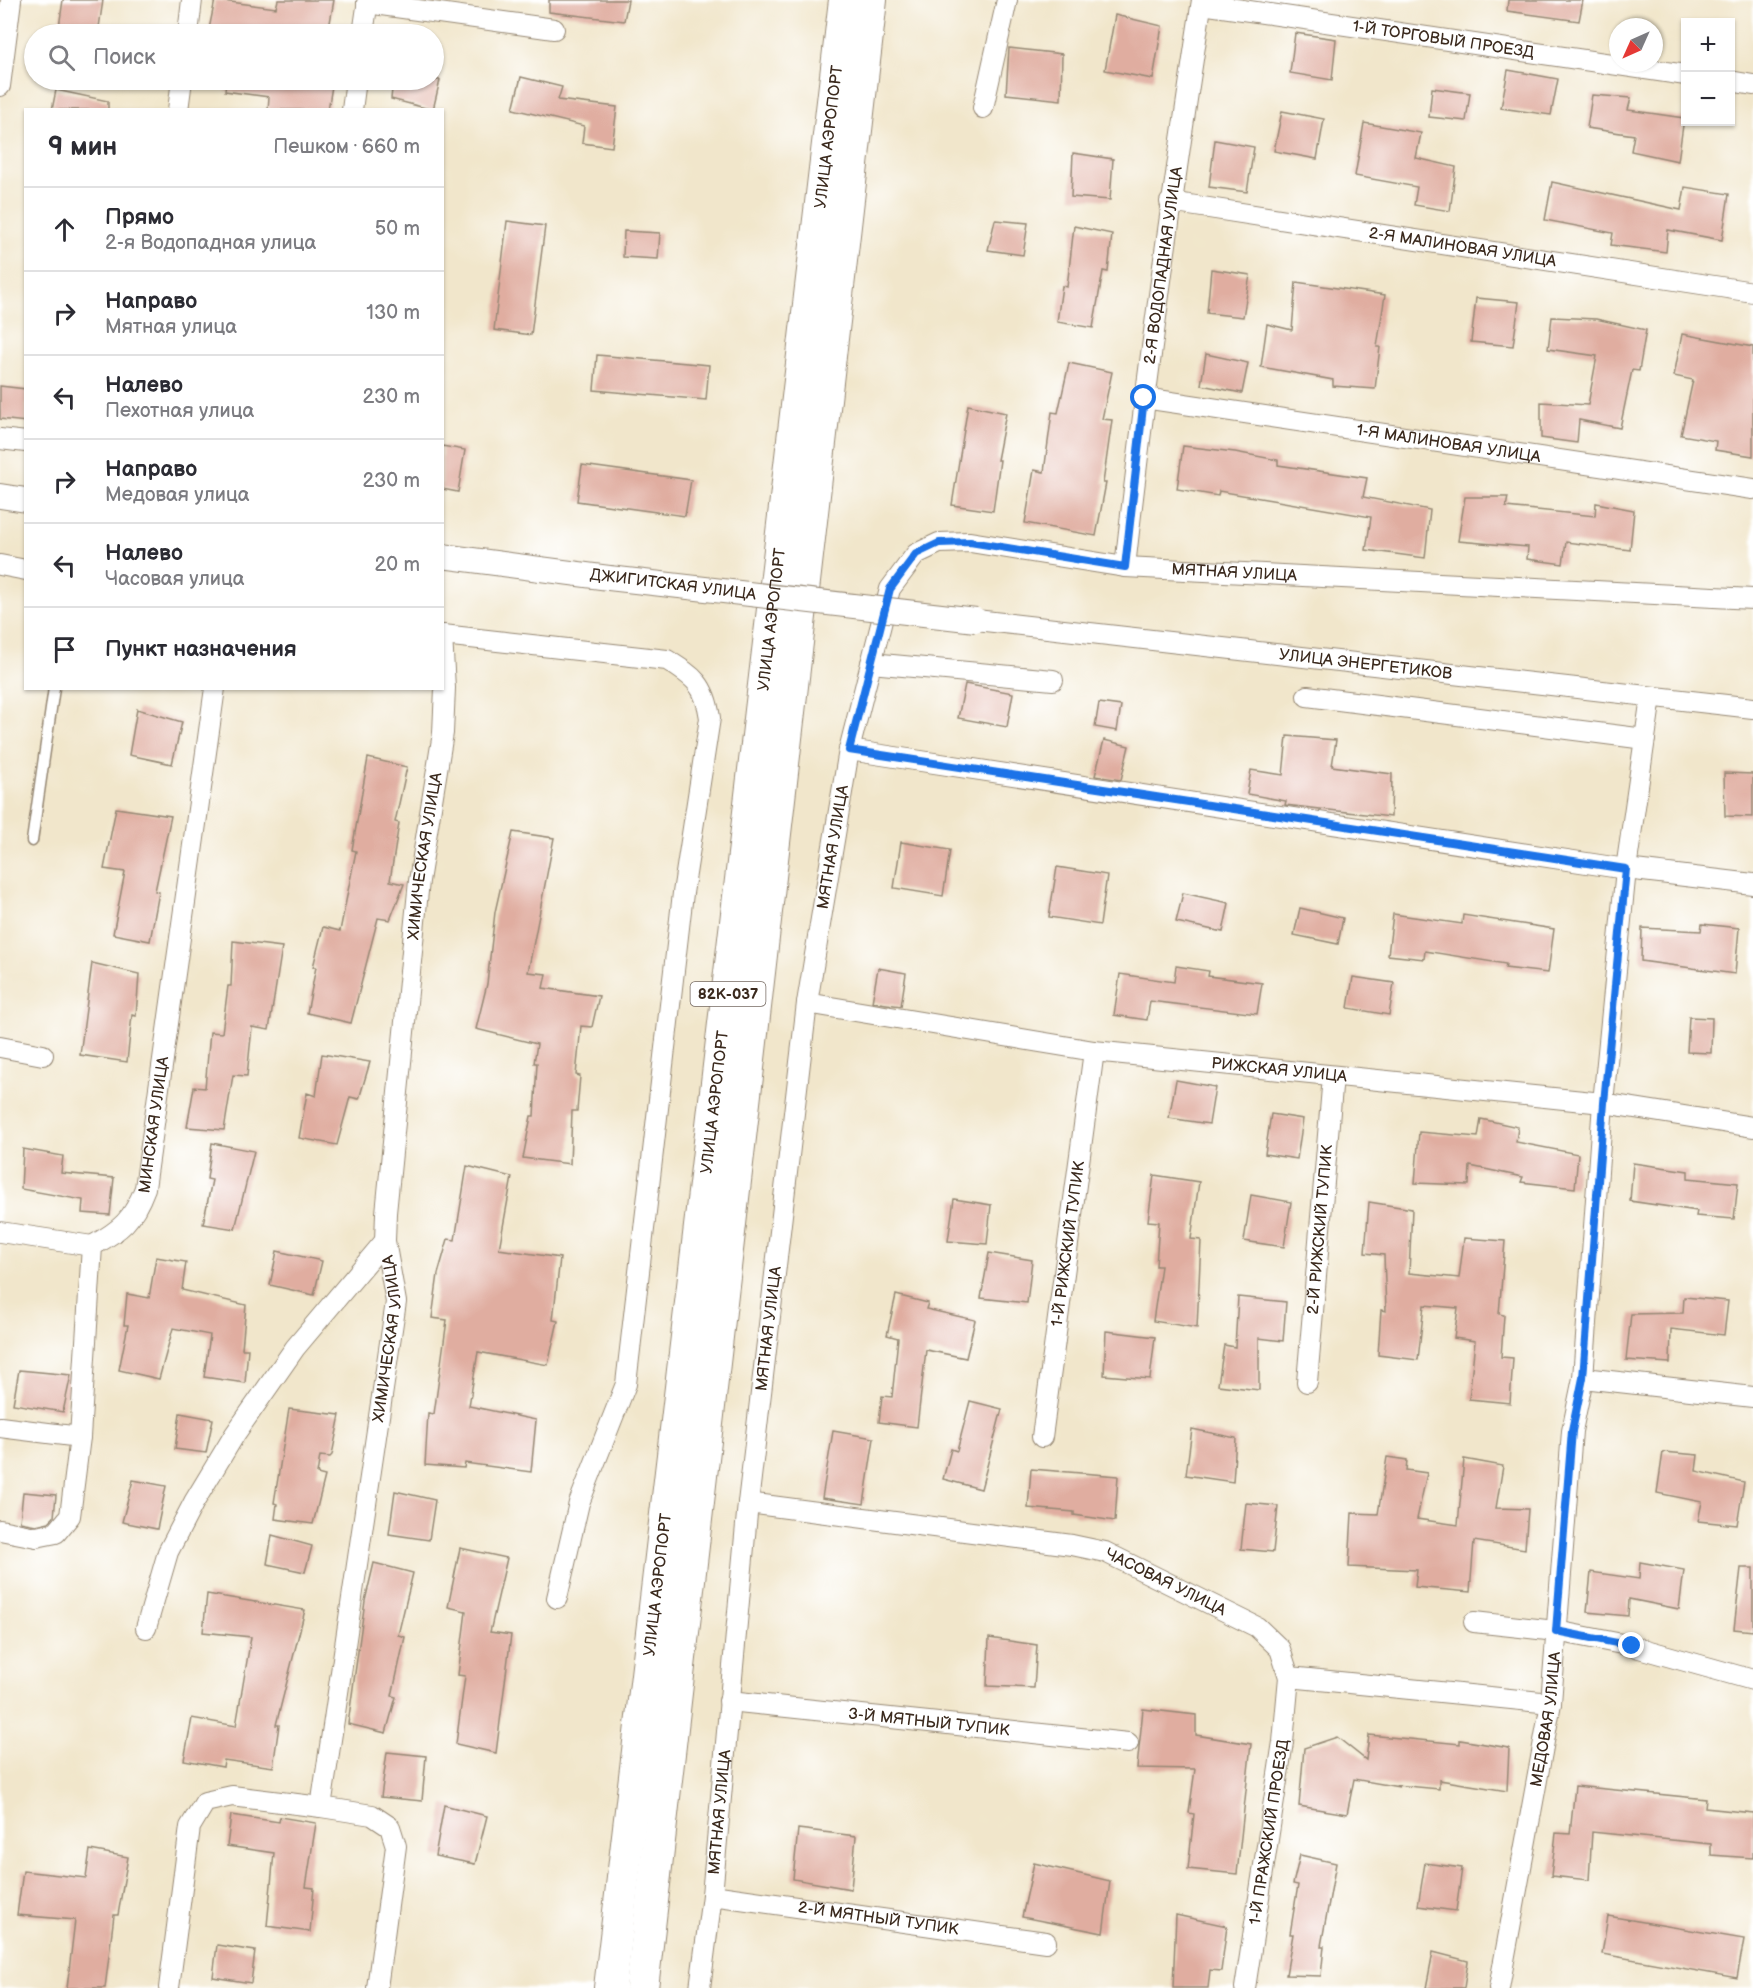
<!DOCTYPE html>
<html lang="ru">
<head>
<meta charset="utf-8">
<style>
	body { margin:0; font-family:"Balsamiq Sans",sans-serif; background:#f7f7f7; color:#2b2b33 }
	.controls { position:absolute; right:18px; top:18px; display:grid; overflow:hidden; border-radius:0px; box-shadow:0 2px 4px #0004 }
	.controls button { width:54px; height:54px; display:grid; place-items:center; padding:0; border:0; border-bottom:2px solid #e1e1e2; background:#fff; color:#2b2b33; font:30px sans-serif }
	.compass { position:absolute; left:1609px; top:18px; width:54px; height:54px; border-radius:50%; background:#fff; box-shadow:0 2px 4px #0004; rotate:225deg }
	.stop { position:absolute; width:18px; height:18px; margin:-14px; border:4px solid #1a73e8; border-radius:50%; background:#fff }
	.stop.end { background:#1a73e8; border-color:#fff; box-shadow:0 2px 6px #0008 }
	.list { margin:0; padding:0; list-style:none }
	h2 { display:flex; justify-content:space-between; align-items:center; height:78px; margin:0; padding:0 24px; font-size:26px }
	h2 small { font-size:20px; font-weight:400; color:#7c7c81 }
	.list li { display:grid; grid-template-columns:39px 1fr auto; gap:18px; align-items:center; box-sizing:border-box; height:84px; padding:0 24px; border-top:2px solid #e1e1e2 }
	.list b { display:block; font-size:22px; white-space:nowrap }
	.list p { margin:0; font-size:20px; white-space:nowrap; color:#7c7c81 }
	.list em { font-size:20px; font-style:normal; color:#7c7c81 }
	.icon { flex:none; width:33px; height:33px; fill:none; stroke:currentColor; stroke-width:2; stroke-linecap:round; stroke-linejoin:round }
	.map { position:relative; flex:none; width:1753px; height:1988px; overflow:hidden }
	.search { position:absolute; background:#fff; box-shadow:0 2px 4px #0004; left:24px; top:24px; width:420px; height:66px; display:flex; align-items:center; gap:15px; box-sizing:border-box; padding:0 21px; border-radius:33px; color:#7c7c81; font-size:22px }
	.panel { position:absolute; background:#fff; box-shadow:0 2px 4px #0004; left:24px; top:108px; width:420px; height:582px; border-radius:0px }
	.map>svg:first-child { display:block }
	.building { fill:#e0ada0 }
	.lines { fill:none; stroke-linecap:round; stroke-linejoin:round }
	.service-casing { stroke:#968874; stroke-width:13 }
	.minor-casing { stroke:#968874; stroke-width:22 }
	.tertiary-casing { stroke:#968874; stroke-width:26 }
	.primary-casing { stroke:#968874; stroke-width:34 }
	.service { stroke:#fff; stroke-width:10 }
	.minor { stroke:#fff; stroke-width:20 }
	.tertiary { stroke:#fff; stroke-width:24 }
	.primary { stroke:#fff; stroke-width:32 }
	.tertiary-bridge-casing { stroke:#968874; stroke-width:26; stroke-linecap:butt }
	.tertiary-bridge { stroke:#fff; stroke-width:24 }
	.route { stroke:#1a73e8; stroke-width:8 }
	.labels { text-anchor:middle; dominant-baseline:central; stroke-width:4.5; stroke-linejoin:round; paint-order:stroke }
	.shield { fill:#fff; stroke:#766a62; stroke-width:1.5 }
	.shield-label { font-size:15px; font-weight:bold; fill:#3b2a1e }
	.street-label { font-size:16px; fill:#3b2a1e; stroke:#fff }
</style>
</head>
<body>
<div class="map">
<svg width="1753" height="1988" viewBox="0 0 1753 1988">
	<rect width="100%" height="100%" fill="#fff"/>
	<filter id="ink" filterUnits="userSpaceOnUse"><feTurbulence type="fractalNoise" baseFrequency=".0167" numOctaves="2"/><feDisplacementMap in="SourceGraphic" scale="12" xChannelSelector="R" yChannelSelector="G"/><feConvolveMatrix kernelMatrix="1 2 1 2 8 2 1 2 1" color-interpolation-filters="sRGB"/></filter>
	<filter id="wash" filterUnits="userSpaceOnUse"><feTurbulence type="fractalNoise" baseFrequency=".008" numOctaves="4" result="noise"/><feDisplacementMap in="SourceGraphic" scale="24" xChannelSelector="R" yChannelSelector="G"/><feGaussianBlur stdDeviation="1.35" result="paint"/><feColorMatrix in="noise" values="0 0 0 0 0 0 0 0 0 0 0 0 0 0 0 0 0 1.4 0 .05"/><feComposite in="paint" operator="in"/></filter>
	<g filter="url(#wash)">
		<rect width="100%" height="100%" fill="#f1e6cb"/>
		<g id="blocks">
			<path class="building" d="M63 0H103L98 34H58Z
				M215 0 276 8 278 0H334L328 34H208Z
				M549 0H628L624 21 549 12Z
				M1508 0H1583L1579 21 1507 11Z
				M1115 15 1162 26 1153 79 1105 70Z
				M1295 33 1336 39 1332 80 1290 73Z
				M1009 48 1062 54 1061 100 1006 94Z
				M1508 70 1558 79 1551 115 1501 108Z
				M521 77 562 87 558 100 617 107 612 147 582 143 584 126 513 109Z
				M226 80H333L328 110H268L269 97 225 91Z
				M393 80H440L433 110 391 99Z
				M1432 88 1470 93 1466 121 1429 117Z
				M56 90 108 101V110H52Z
				M1592 95 1631 98 1628 110 1684 118 1678 161 1631 151 1634 135 1587 128Z
				M1282 111 1324 119 1317 159 1274 151Z
				M1364 123 1421 133 1416 158 1456 167 1450 211 1414 205 1417 187 1355 176Z
				M1215 140 1254 147 1247 192 1209 187Z
				M1073 153 1113 159 1110 200 1071 197Z
				M1552 182 1681 210 1685 187 1729 194 1722 240 1668 230 1666 252 1611 245 1613 233 1545 220Z
				M995 220 1028 223 1023 255 988 250Z
				M507 221 545 226 531 335 494 330Z
				M1074 226 1112 234 1108 272 1103 271 1093 328 1057 322 1062 286 1067 287Z
				M624 231 660 233 658 259 623 257Z
				M1211 269 1250 275 1243 317 1207 313Z
				M1296 282 1385 295 1377 347H1380L1375 389 1333 386V380L1261 367 1267 324 1292 330Z
				M1476 298 1519 302 1513 346 1471 342Z
				M1552 317 1596 319 1646 330 1639 371 1632 370 1620 428 1579 420 1577 443 1541 438V402L1588 405 1597 356 1548 349Z
				M1682 334 1753 347V456L1715 450 1716 441 1681 435 1693 380 1674 376Z
				M1206 354 1248 363 1242 393 1201 385Z
				M597 355 709 365 706 400 594 390Z
				M1069 363 1112 372 1102 419 1112 420 1103 483H1106L1096 536 1025 523 1034 470 1044 472 1052 412 1058 413Z
				M0 386 26 389V422L0 419Z
				M968 405 1006 413 997 460H1000L993 511 952 505Z
				M442 446 465 450 458 492 442 489Z
				M1183 446 1235 452 1278 460V465L1367 478 1363 497 1430 510 1425 558 1366 550 1371 517 1219 491 1218 496 1177 489Z
				M582 465 691 480 685 516 577 501Z
				M1465 497H1508L1506 507 1595 516 1596 503 1634 510 1630 550 1566 542 1563 564 1527 559 1528 547 1458 541Z
				M965 684 1013 693 1007 727 958 718Z
				M1099 703 1121 706 1117 731 1095 727Z
				M137 709 182 722 172 764 129 755Z
				M1287 736 1336 740 1332 766 1392 774 1391 817 1285 805 1286 801 1247 794 1251 770 1283 775Z
				M1104 740 1129 746 1121 780 1095 776Z
				M368 758 407 767 395 822 399 823 390 881 404 884 390 920 378 918 351 1023 307 1013 316 967H313L323 927 340 931 356 851 352 850Z
				M1724 773 1753 774V817L1725 816Z
				M116 808 171 816 155 891 159 892 150 941 113 934 125 872 104 869Z
				M513 832 554 838 528 972 546 974 543 988 599 996 592 1027 581 1026 576 1075 580 1076 577 1111H572L570 1164 523 1158 531 1116H534L537 1063H534L537 1044 476 1029 487 984 495 912Z
				M901 842 950 850 943 896 894 888Z
				M1057 867 1107 875 1100 925 1049 917Z
				M1183 893 1229 903 1223 932 1176 922Z
				M1300 908 1343 918 1338 944 1294 935Z
				M1393 914 1462 924 1463 915 1554 929 1548 973 1505 968 1506 964 1425 951 1424 959 1388 955Z
				M1702 924 1739 928 1735 974 1641 961 1642 928 1701 931Z
				M233 941 282 947 269 1030 252 1027 247 1076 233 1075 224 1130 187 1127 194 1087 205 1088 210 1032 222 1033 228 986H231Z
				M92 963 139 974 136 1016 132 1015 127 1062 80 1055Z
				M1176 966 1209 971 1208 976 1262 983 1257 1014 1150 1001 1147 1020 1114 1015 1120 974 1174 982Z
				M878 968 906 973 901 1006 872 1002Z
				M1353 977 1394 983 1389 1015 1348 1008Z
				M1689 1017 1712 1018 1711 1053 1687 1052Z
				M322 1054 370 1062 359 1099 350 1097 337 1145 299 1138 307 1093 316 1096Z
				M1176 1080 1215 1087 1209 1124 1169 1118Z
				M1271 1114 1303 1119 1297 1159 1265 1154Z
				M1481 1119 1518 1127 1516 1142 1578 1154 1575 1188 1521 1182 1523 1177 1470 1166 1469 1185 1415 1183 1419 1132 1478 1137Z
				M212 1143 254 1151 235 1229 203 1224 212 1180 207 1179Z
				M23 1149 63 1156 61 1173 114 1178 110 1215 82 1213 83 1200 21 1189Z
				M1633 1163 1688 1171V1178L1738 1183 1734 1219 1696 1216 1697 1211 1630 1201Z
				M467 1166 512 1177 499 1249 560 1258 553 1320 558 1321 548 1365 478 1352 469 1406 536 1420 531 1472 465 1463 464 1468 425 1465 428 1413 434 1414 447 1320 432 1318 438 1274 448 1239 455 1240Z
				M1154 1175 1199 1182 1191 1239 1201 1240 1197 1328 1153 1321 1161 1266H1156L1159 1222 1148 1221Z
				M1251 1195 1291 1202 1284 1247 1244 1241Z
				M954 1199 991 1205 987 1244 948 1241Z
				M1369 1202 1412 1209 1409 1273 1459 1278 1464 1238 1505 1241 1499 1314 1504 1315 1501 1357 1513 1358 1510 1403 1469 1399 1475 1341 1454 1338 1458 1308 1424 1305 1418 1360 1378 1355 1381 1310 1386 1311 1384 1255 1365 1253Z
				M277 1251 322 1261 314 1295 270 1285Z
				M989 1253 1032 1260 1027 1303 981 1298Z
				M156 1257 186 1262 182 1290 246 1305 242 1349H248L245 1383 204 1377 210 1335 173 1328 159 1379 119 1370 128 1325H124L127 1294 149 1298Z
				M896 1295 928 1303 926 1309 975 1320 966 1358 926 1350 917 1427 879 1422 882 1396 892 1397 898 1338 887 1335Z
				M1238 1297 1286 1302 1283 1341 1259 1338V1390L1218 1385 1224 1345 1235 1347Z
				M1684 1297 1728 1301 1724 1335 1671 1329 1670 1363 1626 1360 1631 1314 1683 1313Z
				M1106 1331 1155 1337 1150 1379 1104 1375Z
				M19 1370 71 1375 63 1412 13 1404Z
				M970 1401 1002 1409 981 1489 943 1479 951 1449 957 1451Z
				M289 1409 340 1415 332 1455 330 1457 320 1456 317 1474 325 1476 313 1524 275 1519 277 1504 274 1503Z
				M180 1413 213 1419 206 1453 175 1449Z
				M1192 1429 1236 1438 1233 1482 1186 1475Z
				M833 1431 874 1438 864 1504 822 1498Z
				M1663 1452 1698 1455 1696 1471 1744 1482 1737 1525 1698 1521 1702 1502 1657 1493Z
				M1387 1457 1407 1460 1406 1470 1427 1473 1417 1519 1458 1525 1464 1459 1503 1466 1496 1508 1528 1509 1525 1549 1474 1541 1470 1592 1415 1587 1417 1570 1349 1567 1352 1513 1378 1514Z
				M1031 1469 1118 1476 1115 1521 1074 1515V1512L1028 1508Z
				M133 1480 166 1486 157 1529 122 1522Z
				M395 1491 435 1500 429 1540 389 1534Z
				M23 1492 56 1495 54 1517 49 1522 36 1525 20 1522Z
				M1246 1503 1278 1506 1273 1552 1241 1549Z
				M272 1535 312 1546 305 1572 267 1564Z
				M460 1548 507 1558 490 1632 511 1635 496 1753 456 1744 465 1676 458 1675 466 1611 448 1607Z
				M1640 1562 1684 1570 1679 1609 1629 1599 1628 1616 1587 1612 1591 1572 1639 1579Z
				M374 1563 413 1573 398 1635 405 1637 392 1696 396 1697 386 1733 348 1724 365 1601Z
				M1741 1568H1753V1631L1734 1629Z
				M207 1594 305 1610 276 1725H279L273 1767 224 1760 223 1767 184 1760 192 1718 236 1726 251 1637 203 1632Z
				M989 1638 1037 1645 1034 1688 987 1686Z
				M1143 1709 1196 1715V1735L1251 1744 1237 1874 1188 1869 1194 1814 1189 1813 1195 1769 1137 1768Z
				M1369 1735 1460 1744V1740L1509 1748 1507 1791 1439 1780V1789L1396 1785 1399 1787 1354 1779 1347 1814 1299 1806 1304 1748 1337 1737 1366 1760Z
				M387 1752 426 1756 422 1801 381 1797Z
				M1575 1786 1706 1799 1705 1808 1753 1813V1858L1711 1855V1844L1592 1832 1589 1880 1551 1876 1556 1833 1570 1834Z
				M444 1805 487 1816 475 1864 435 1856Z
				M231 1815 279 1822 280 1817 316 1823 306 1887 314 1888 310 1932 267 1926 274 1853 227 1846Z
				M798 1829 856 1836 851 1889 793 1879Z
				M90 1850 128 1857 118 1915H114L105 1988H67L75 1920 17 1915 23 1871 86 1878Z
				M1300 1855 1336 1863 1321 1946H1324L1321 1976 1286 1975 1293 1934H1290L1298 1885 1293 1884Z
				M1034 1863 1110 1881 1103 1933 1022 1917Z
				M1425 1863 1462 1868 1456 1911 1418 1906Z
				M1176 1915 1227 1926 1221 1971 1210 1970 1208 1988H1173Z
				M1608 1916 1744 1939 1737 1978 1602 1954Z
				M217 1945 255 1951 251 1983 213 1977Z
				M1433 1952 1468 1961 1464 1988H1426Z"/>
		</g>
	</g>
	<g filter="url(#ink)">
		<use href="#blocks" fill-opacity="0" stroke="#968874" stroke-width="1.5"/>
		<g class="lines">
			<g class="service-casing">
				<path id="service" d="M32 841 54 688"/>
			</g>
			<g class="minor-casing">
				<g id="minor">
					<path d="M367 3 554 29"/>
					<path id="s1" d="M1202 4 1686 75"/>
					<path d="M188 34 192 0"/>
					<path d="M363 34 368 0"/>
					<path d="M1730 81 1753 85"/>
					<path d="M0 86 11 0"/>
					<path d="M983 108 1007 0"/>
					<path d="M178 110 182 80"/>
					<path d="M352 110 356 80"/>
					<path id="s2" d="M1170 202 1753 292"/>
					<path id="s3" d="M1144 398 1753 489"/>
					<path d="M0 439 26 442"/>
					<path d="M0 565 26 570"/>
					<path id="s4" d="M1125 567C1146 377 1173 189 1202 0"/>
					<path id="s5" d="M976 620 1753 708"/>
					<path d="M443 635 667 660C694 677 705 684 710 718L683 893 626 1384 579 1503 557 1598"/>
					<path d="M871 663 1053 680"/>
					<path d="M1307 696 1645 739"/>
					<path d="M849 750 1626 869 1753 884"/>
					<path id="s6" d="M807 1003 1094 1051 1603 1103 1753 1127"/>
					<path d="M0 1047 43 1055"/>
					<path d="M0 1232 92 1246"/>
					<path d="M1583 1378 1753 1397"/>
					<path id="s7" d="M1307 1382 1333 1076"/>
					<path d="M0 1427 80 1437"/>
					<path id="s8" d="M1042 1437 1094 1051"/>
					<path id="s9" d="M748 1503 1072 1545 1105 1552 1257 1627 1280 1649 1289 1677 1551 1703"/>
					<path id="s10" d="M0 1530 36 1537 56 1533 70 1516 80 1437 92 1246C121 1230 133 1220 145 1188L215 688"/>
					<path d="M1474 1622 1556 1631 1632 1646 1753 1680"/>
					<path d="M146 1628 168 1552 194 1502 235 1434 295 1348 385 1241"/>
					<path id="s11" d="M729 1701 1128 1743"/>
					<path id="s12" d="M712 1895 1046 1942"/>
					<path d="M169 1988 190 1827 205 1802 232 1796 321 1807"/>
					<path id="s13" d="M377 1988 396 1846 390 1827 372 1815 321 1807 396 1302 385 1241 386 1213 419 881 443 733 445 688 442 635"/>
					<path id="s14" d="M700 1988 712 1895 748 1503 807 1003 849 750 890 589 916 554 939 543 970 542 1125 567 1753 599"/>
					<path id="s15" d="M1245 1988 1283 1742 1289 1677"/>
					<path id="s16" d="M1499 1988 1551 1703 1572 1431 1583 1378 1603 1103 1626 869 1651 697"/>
				</g>
			</g>
			<g class="tertiary-casing">
				<path id="tertiary" d="M0 496 26 500
					M442 556 609 578"/>
			</g>
			<g class="primary-casing">
				<g id="primary">
					<path id="s17" d="M610 1988 845 0"/>
					<path d="M642 1988 871 0"/>
				</g>
			</g>
			<use href="#service" class="service"/>
			<use href="#minor" class="minor"/>
			<use href="#tertiary" class="tertiary"/>
			<use href="#primary" class="primary"/>
			<g class="tertiary-bridge-casing">
				<path id="tertiary-bridge" d="M609 578 976 620"/>
			</g>
			<use href="#tertiary-bridge" class="tertiary-bridge"/>
		</g>
	</g>
	<g class="lines" filter="url(#ink)">
		<path class="route" d="M1144 398 1125 567 970 542 939 543 916 554 890 589 849 750 1626 869 1604 1103 1583 1378 1572 1431 1556 1631 1632 1646"/>
	</g>
	<g class="labels">
		<rect class="shield" x="690.5" y="982" width="75" height="24" rx="4.5"/>
		<g class="shield-label">
			<text x="728" y="994">82К-037</text>
		</g>
		<g class="street-label">
			<text stroke="none"><textPath href="#s1" startOffset="244">1-Й ТОРГОВЫЙ ПРОЕЗД</textPath></text>
			<text stroke="none"><textPath href="#s17" startOffset="1864">УЛИЦА АЭРОПОРТ</textPath></text>
			<text stroke="none"><textPath href="#s2" startOffset="296">2-Я МАЛИНОВАЯ УЛИЦА</textPath></text>
			<text stroke="none"><textPath href="#s4" startOffset="304">2-Я ВОДОПАДНАЯ УЛИЦА</textPath></text>
			<text stroke="none"><textPath href="#s3" startOffset="308">1-Я МАЛИНОВАЯ УЛИЦА</textPath></text>
			<text stroke="none"><textPath href="#s14" startOffset="1780">МЯТНАЯ УЛИЦА</textPath></text>
			<text transform="translate(673 585) rotate(7)">ДЖИГИТСКАЯ УЛИЦА</text>
			<text stroke="none"><textPath href="#s17" startOffset="1378">УЛИЦА АЭРОПОРТ</textPath></text>
			<text stroke="none"><textPath href="#s5" startOffset="392">УЛИЦА ЭНЕРГЕТИКОВ</textPath></text>
			<text stroke="none"><textPath href="#s14" startOffset="1149">МЯТНАЯ УЛИЦА</textPath></text>
			<text stroke="none"><textPath href="#s13" startOffset="1196">ХИМИЧЕСКАЯ УЛИЦА</textPath></text>
			<text stroke="none"><textPath href="#s6" startOffset="477">РИЖСКАЯ УЛИЦА</textPath></text>
			<text stroke="none"><textPath href="#s17" startOffset="892">УЛИЦА АЭРОПОРТ</textPath></text>
			<text stroke="none"><textPath href="#s10" startOffset="495">МИНСКАЯ УЛИЦА</textPath></text>
			<text stroke="none"><textPath href="#s7" startOffset="153">2-Й РИЖСКИЙ ТУПИК</textPath></text>
			<text stroke="none"><textPath href="#s8" startOffset="195">1-Й РИЖСКИЙ ТУПИК</textPath></text>
			<text stroke="none"><textPath href="#s14" startOffset="663">МЯТНАЯ УЛИЦА</textPath></text>
			<text stroke="none"><textPath href="#s13" startOffset="710">ХИМИЧЕСКАЯ УЛИЦА</textPath></text>
			<text stroke="none"><textPath href="#s9" startOffset="428">ЧАСОВАЯ УЛИЦА</textPath></text>
			<text stroke="none"><textPath href="#s17" startOffset="406">УЛИЦА АЭРОПОРТ</textPath></text>
			<text stroke="none"><textPath href="#s16" startOffset="273">МЕДОВАЯ УЛИЦА</textPath></text>
			<text stroke="none"><textPath href="#s11" startOffset="201">3-Й МЯТНЫЙ ТУПИК</textPath></text>
			<text stroke="none"><textPath href="#s14" startOffset="177">МЯТНАЯ УЛИЦА</textPath></text>
			<text stroke="none"><textPath href="#s15" startOffset="158">1-Й ПРАЖСКИЙ ПРОЕЗД</textPath></text>
			<text stroke="none"><textPath href="#s12" startOffset="168">2-Й МЯТНЫЙ ТУПИК</textPath></text>
		</g>
	</g>
</svg>
<div class="controls">
<button>+</button>
<button>−</button>
</div>
<svg class="compass" viewBox="-18 -18 36 36"><path d="M0-13l5 13h-10z" fill="#e53935"/><path d="M0 13l5-13h-10z" fill="#7c7c81"/></svg>
<div class="stop" style="left:1144px;top:398px"></div>
<div class="stop end" style="left:1632px;top:1646px"></div>
<div class="search"><svg class="icon" aria-label="search" viewBox="0 0 24 24"><circle cx="10" cy="10" r="6"/><path d="M15 15l6 6"/></svg>Поиск</div>
<section class="panel">
<h2>9 мин<small>Пешком · 660 m</small></h2>
<ul class="list">
<li><svg class="icon" aria-label="ahead" viewBox="0 0 24 24"><path d="M12 20V5M6 11l6-6 6 6"/></svg><div><b>Прямо</b><p>2-я Водопадная улица</p></div><em>50 m</em></li>
<li><svg class="icon" aria-label="right" viewBox="0 0 24 24"><path d="M7 20v-9h11M14 6l5 5-5 5"/></svg><div><b>Направо</b><p>Мятная улица</p></div><em>130 m</em></li>
<li><svg class="icon" aria-label="left" viewBox="0 0 24 24"><path d="M17 20v-9H6M10 6l-5 5 5 5"/></svg><div><b>Налево</b><p>Пехотная улица</p></div><em>230 m</em></li>
<li><svg class="icon" aria-label="right" viewBox="0 0 24 24"><path d="M7 20v-9h11M14 6l5 5-5 5"/></svg><div><b>Направо</b><p>Медовая улица</p></div><em>230 m</em></li>
<li><svg class="icon" aria-label="left" viewBox="0 0 24 24"><path d="M17 20v-9H6M10 6l-5 5 5 5"/></svg><div><b>Налево</b><p>Часовая улица</p></div><em>20 m</em></li>
<li><svg class="icon" aria-label="arrive" viewBox="0 0 24 24"><path d="M6 21V4h12l-3 4 3 4H6"/></svg><div><b>Пункт назначения</b></div></li>
</ul>
</section>
</div>
</body>
</html>
